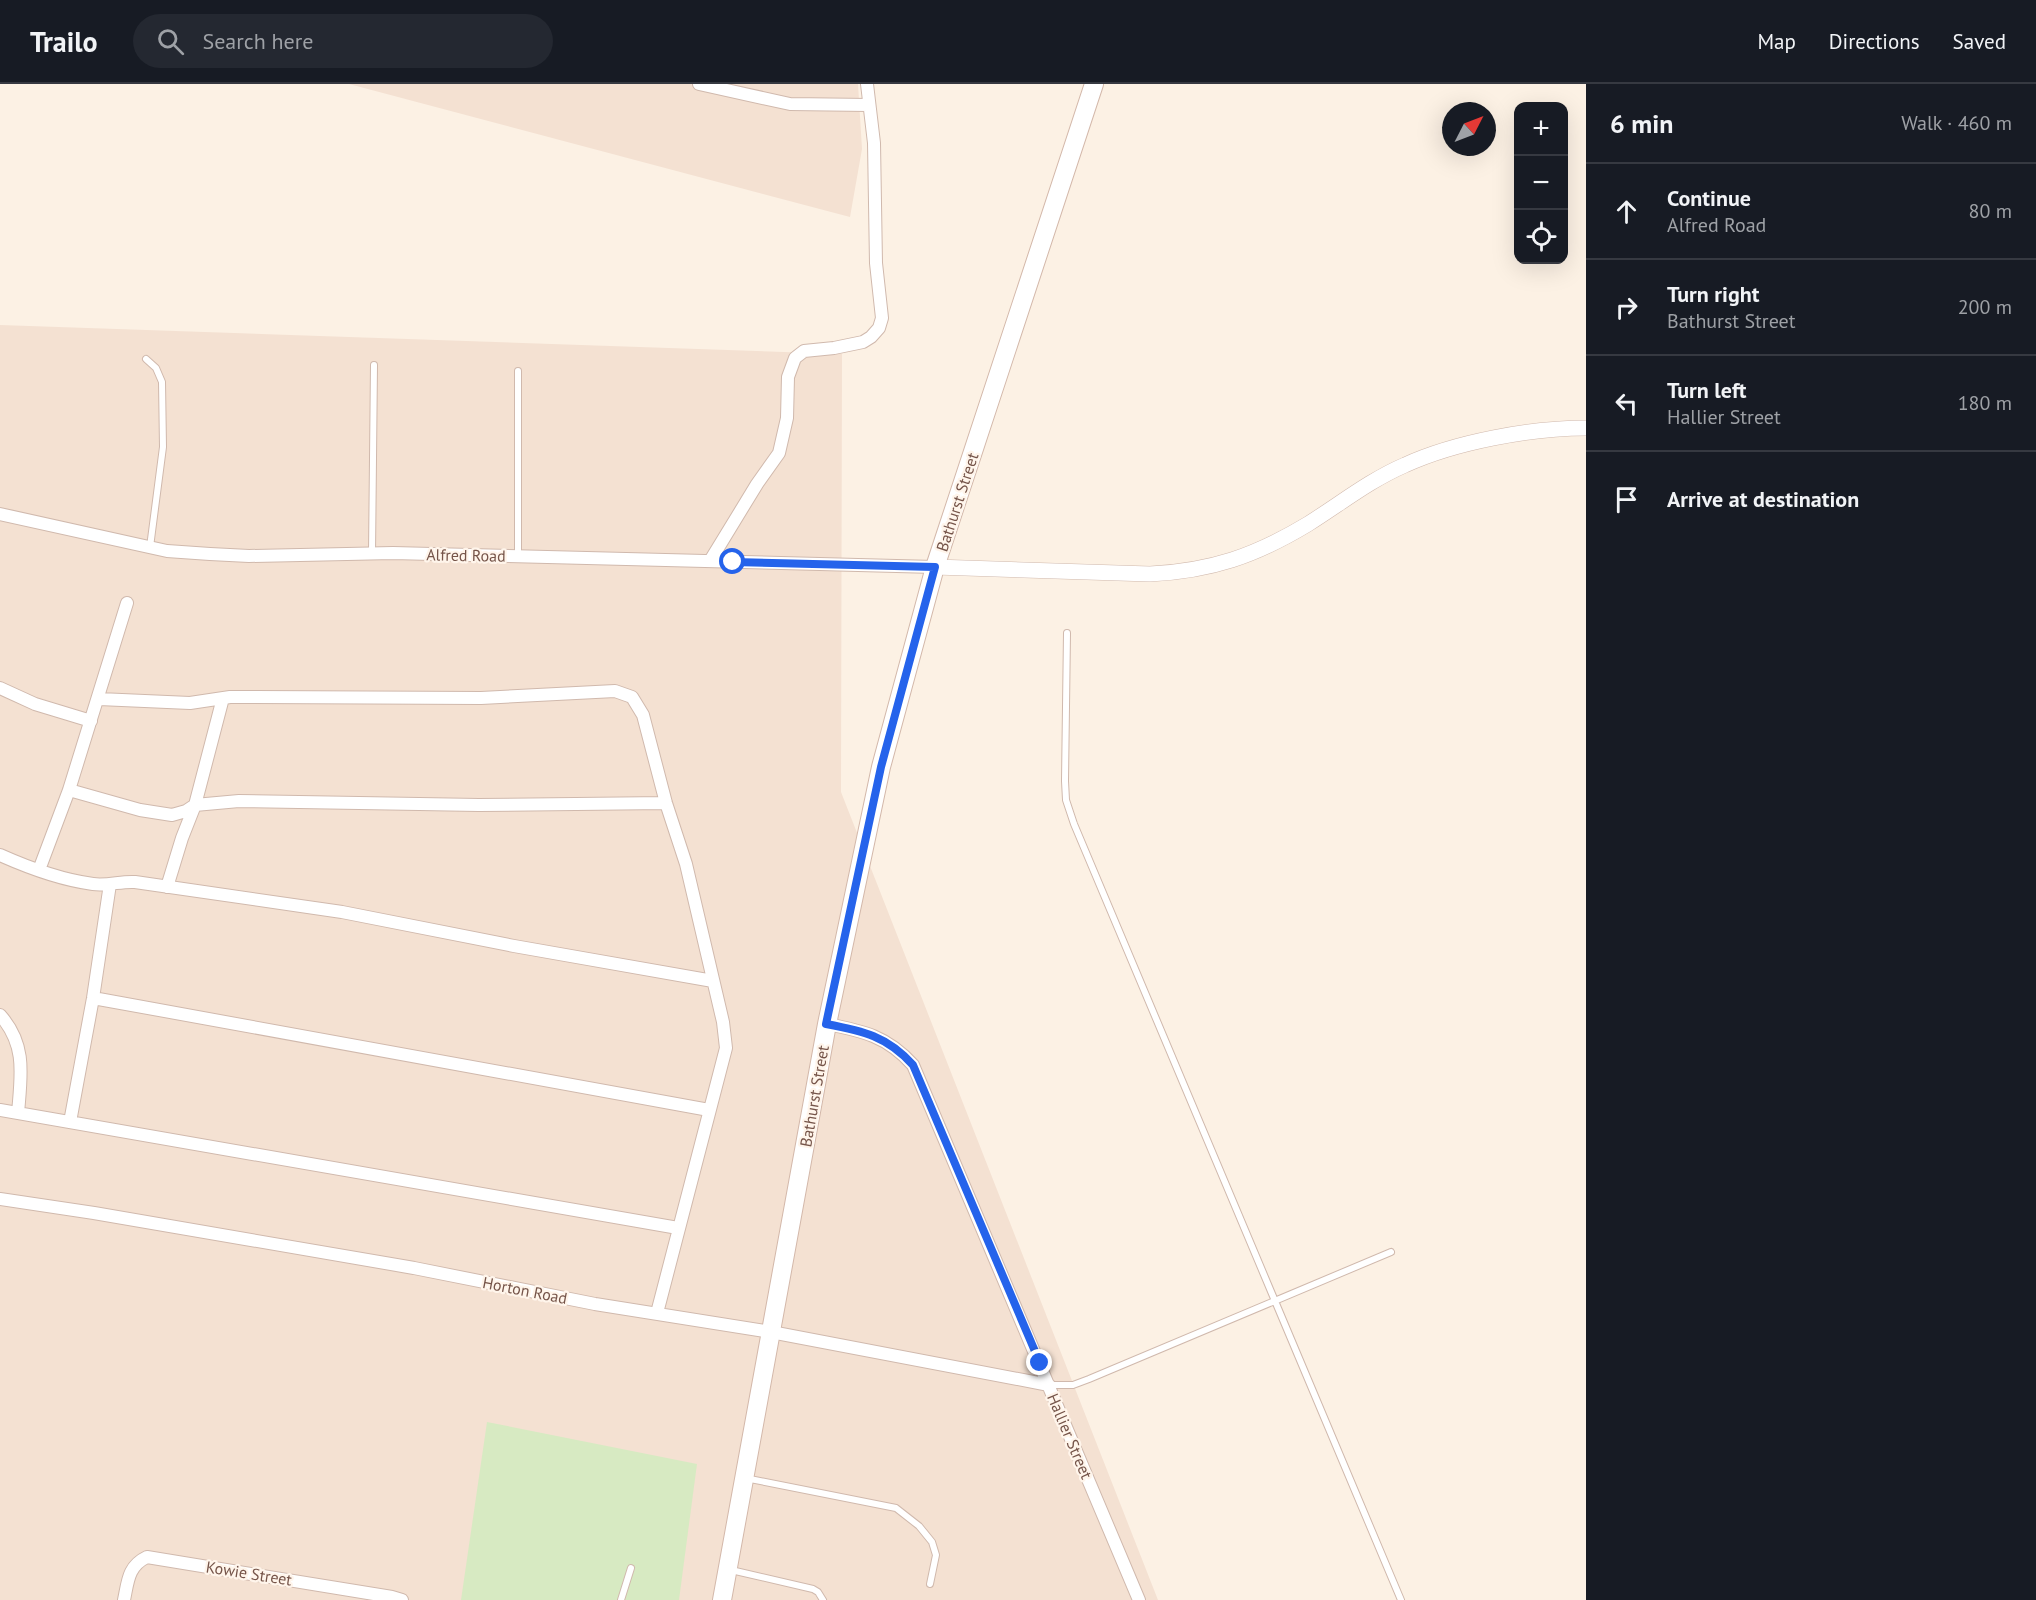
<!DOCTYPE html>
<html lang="en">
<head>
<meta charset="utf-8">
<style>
	body { margin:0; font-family:"PT Sans",sans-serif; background:#242831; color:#f1f3f6 }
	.controls { position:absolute; right:18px; top:18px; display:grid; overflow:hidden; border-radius:12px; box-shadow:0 6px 24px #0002 }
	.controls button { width:54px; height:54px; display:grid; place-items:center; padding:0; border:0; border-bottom:2px solid #363941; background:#171b24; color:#f1f3f6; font:30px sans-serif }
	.compass { position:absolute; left:1442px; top:18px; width:54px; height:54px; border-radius:50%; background:#171b24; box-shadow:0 6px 24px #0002; rotate:48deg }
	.stop { position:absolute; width:18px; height:18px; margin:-14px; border:4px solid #2563eb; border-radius:50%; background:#fff }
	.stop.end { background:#2563eb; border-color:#fff; box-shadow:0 2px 6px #0008 }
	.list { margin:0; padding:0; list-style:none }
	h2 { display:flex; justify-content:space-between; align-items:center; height:78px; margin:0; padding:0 24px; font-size:26px }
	h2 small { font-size:20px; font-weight:400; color:#9ea1a6 }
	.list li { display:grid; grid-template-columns:39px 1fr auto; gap:18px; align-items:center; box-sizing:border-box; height:96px; padding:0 24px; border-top:2px solid #363941 }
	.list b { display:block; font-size:22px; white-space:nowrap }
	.list p { margin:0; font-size:20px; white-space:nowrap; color:#9ea1a6 }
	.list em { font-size:20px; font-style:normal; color:#9ea1a6 }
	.icon { flex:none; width:33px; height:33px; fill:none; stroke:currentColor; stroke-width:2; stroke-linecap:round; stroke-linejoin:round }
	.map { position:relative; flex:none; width:1586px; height:1516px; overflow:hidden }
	header { display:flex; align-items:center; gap:36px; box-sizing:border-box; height:84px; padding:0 30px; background:#171b24; border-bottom:2px solid #363941 }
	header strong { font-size:28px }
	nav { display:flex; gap:33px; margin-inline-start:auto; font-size:21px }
	.search { width:420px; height:54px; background:#242831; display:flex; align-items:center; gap:15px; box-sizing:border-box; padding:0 21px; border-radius:33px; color:#9ea1a6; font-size:22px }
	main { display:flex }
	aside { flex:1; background:#171b24 }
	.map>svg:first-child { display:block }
	.residential { fill:#f4e1d2 }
	.green { fill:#d7eac2 }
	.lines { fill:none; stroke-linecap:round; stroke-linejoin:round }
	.service-casing { stroke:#d0b9ad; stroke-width:8 }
	.minor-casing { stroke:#d0b9ad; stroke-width:14 }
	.tertiary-casing { stroke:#d0b9ad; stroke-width:16 }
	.secondary-casing { stroke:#d3b8aa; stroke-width:20 }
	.service { stroke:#fff; stroke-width:6 }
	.minor { stroke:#fff; stroke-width:12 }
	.tertiary { stroke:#fff; stroke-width:15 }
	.secondary { stroke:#fff; stroke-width:18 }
	.route { stroke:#2563eb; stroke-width:8 }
	.labels { text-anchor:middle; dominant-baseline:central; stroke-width:4.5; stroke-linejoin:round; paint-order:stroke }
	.street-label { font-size:16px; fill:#755449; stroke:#fff5eb }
</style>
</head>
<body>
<header>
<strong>Trailo</strong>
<div class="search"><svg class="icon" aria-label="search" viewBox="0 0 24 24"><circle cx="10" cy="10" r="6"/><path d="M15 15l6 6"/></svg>Search here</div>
<nav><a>Map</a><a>Directions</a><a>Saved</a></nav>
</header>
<main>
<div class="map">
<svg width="1586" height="1516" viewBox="0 0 1586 1516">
	<rect width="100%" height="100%" fill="#fcf1e4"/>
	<path class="residential" d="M349 0H858L862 65 850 133Z
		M0 241 842 270 841 708 1158 1516H0Z"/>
	<path class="green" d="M487 1338 697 1380 679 1516H461Z"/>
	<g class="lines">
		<g class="service-casing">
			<path id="service" d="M146 275 156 284 162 298 163 363 150 463
				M372 469 374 281
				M518 472V287
				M1067 549 1065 697 1066 716 1074 740 1401 1516
				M1049 1301H1073L1089 1295 1391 1168
				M745 1394 896 1424 919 1442 932 1458 936 1471 930 1500
				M731 1486 813 1505 818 1508 823 1516
				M621 1516 631 1484"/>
		</g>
		<g class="minor-casing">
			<path id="minor" d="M699 0 790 20 869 21
				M0 430 167 467 210 470 249 472 393 469 935 483
				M710 477 757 400 779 369 787 334 788 293 795 274 804 267 834 264 863 258 871 253 879 244 882 234 876 179 874 59 867 0
				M0 604 35 620 91 637
				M99 615 190 619 230 613 481 614 615 607 632 613 643 631 666 719 686 780 723 938 726 964 657 1229
				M69 706 140 726 172 731 186 727 195 721 239 717 479 721 666 719
				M0 771C29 784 62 796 93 800 108 802 121 797 135 798L342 828 514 862 713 897
				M39 786 69 706 127 519
				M167 803 182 754 195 721 223 614
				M93 914 709 1026
				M0 931C27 961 21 992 18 1029
				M827 940C863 947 887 952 913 981L1139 1516
				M0 1026 678 1144
				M70 1038 93 914 110 800
				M0 1115 94 1129 414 1184 595 1220 771 1248 1049 1301
				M124 1516C128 1497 128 1482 147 1473L392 1513 402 1516"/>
		</g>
		<g class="tertiary-casing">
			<path id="tertiary" d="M935 483 1150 490C1211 487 1255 472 1308 440 1340 420 1370 396 1405 381 1455 358 1531 344 1586 344"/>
		</g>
		<g class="secondary-casing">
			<path id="secondary" d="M722 1516 827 940 881 683 935 483 1094 0"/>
		</g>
		<use href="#service" class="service"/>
		<use href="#minor" class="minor"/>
		<use href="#tertiary" class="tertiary"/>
		<use href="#secondary" class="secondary"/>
	</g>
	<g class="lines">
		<path class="route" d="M733 478 935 483 881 683 826 940C863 947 887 952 913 981L1040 1279"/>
	</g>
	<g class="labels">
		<g class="street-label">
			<text transform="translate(957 418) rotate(-72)">Bathurst Street</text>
			<text transform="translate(466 471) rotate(1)">Alfred Road</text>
			<text transform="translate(814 1012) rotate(-80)">Bathurst Street</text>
			<text transform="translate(525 1206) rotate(11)">Horton Road</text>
			<text transform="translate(1070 1352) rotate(67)">Hallier Street</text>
			<text transform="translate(249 1489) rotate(9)">Kowie Street</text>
		</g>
	</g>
</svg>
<div class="controls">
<button>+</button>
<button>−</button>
<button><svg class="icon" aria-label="locate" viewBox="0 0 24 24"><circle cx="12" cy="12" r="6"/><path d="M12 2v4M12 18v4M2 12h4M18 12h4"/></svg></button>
</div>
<svg class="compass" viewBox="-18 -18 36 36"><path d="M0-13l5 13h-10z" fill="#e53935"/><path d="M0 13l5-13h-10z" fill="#9ea1a6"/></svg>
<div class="stop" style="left:733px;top:478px"></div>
<div class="stop end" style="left:1040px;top:1279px"></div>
</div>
<aside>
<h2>6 min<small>Walk · 460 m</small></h2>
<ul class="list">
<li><svg class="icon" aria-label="ahead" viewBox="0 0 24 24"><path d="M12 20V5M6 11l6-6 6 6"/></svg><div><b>Continue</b><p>Alfred Road</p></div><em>80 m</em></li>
<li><svg class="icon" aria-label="right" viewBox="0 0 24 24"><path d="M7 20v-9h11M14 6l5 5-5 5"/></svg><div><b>Turn right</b><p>Bathurst Street</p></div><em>200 m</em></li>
<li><svg class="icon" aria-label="left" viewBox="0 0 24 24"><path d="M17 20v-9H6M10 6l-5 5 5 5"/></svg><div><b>Turn left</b><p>Hallier Street</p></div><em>180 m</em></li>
<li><svg class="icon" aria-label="arrive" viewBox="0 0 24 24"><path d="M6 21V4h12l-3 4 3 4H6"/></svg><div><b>Arrive at destination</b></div></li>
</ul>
</aside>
</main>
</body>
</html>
